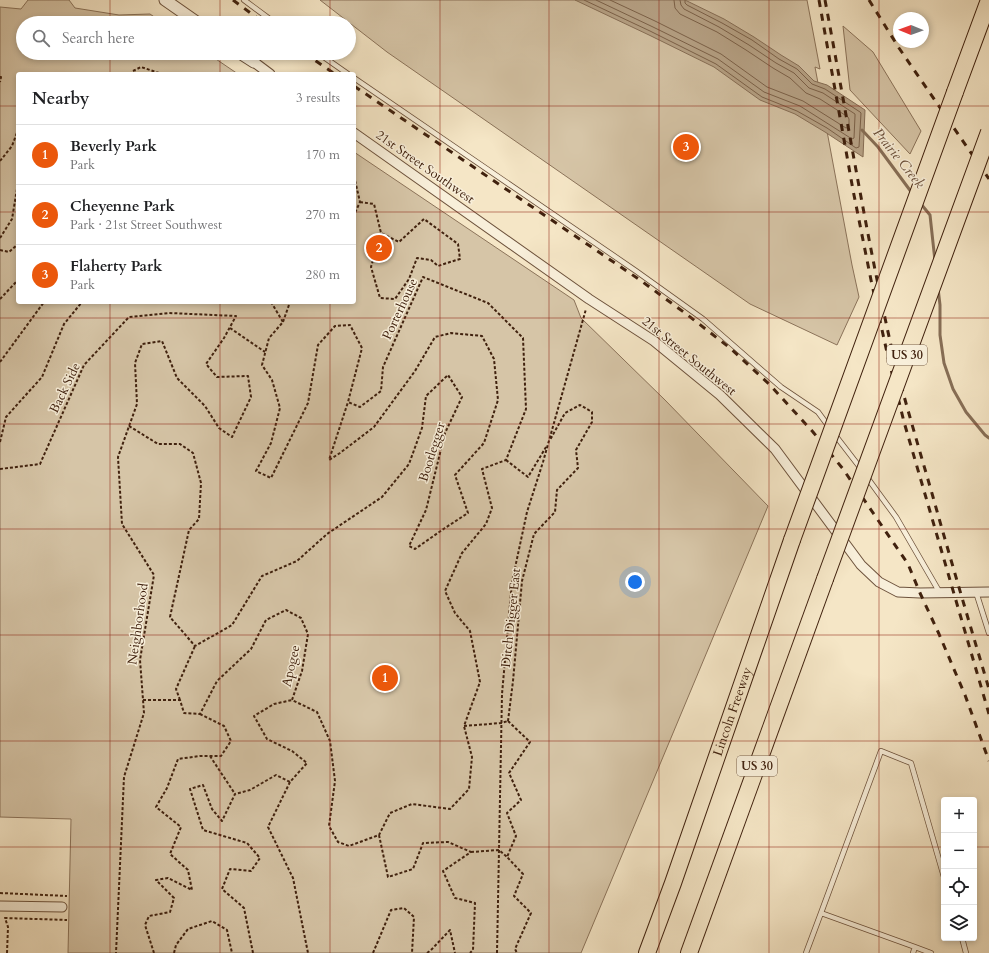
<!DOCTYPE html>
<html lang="en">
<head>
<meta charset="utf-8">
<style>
	body { margin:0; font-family:Cardo,serif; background:#f6f6f6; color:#202124 }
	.controls { position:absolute; right:12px; bottom:12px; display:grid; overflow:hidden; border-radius:4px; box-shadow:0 2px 6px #0003 }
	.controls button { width:36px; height:36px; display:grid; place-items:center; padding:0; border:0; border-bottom:1px solid #e0e0e0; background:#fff; color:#202124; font:20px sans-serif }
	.compass { position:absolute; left:893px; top:12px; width:36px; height:36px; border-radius:50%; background:#fff; box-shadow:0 2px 6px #0003; rotate:271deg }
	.you { position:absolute; left:635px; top:582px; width:14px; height:14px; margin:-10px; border:3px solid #fff; border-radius:50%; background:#1a73e8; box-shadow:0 0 0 6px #1a73e833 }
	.badge { display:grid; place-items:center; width:26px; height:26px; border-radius:50%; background:#ea580c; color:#fff; font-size:13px; font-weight:700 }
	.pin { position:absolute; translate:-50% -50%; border:2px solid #fff; box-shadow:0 1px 4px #0006 }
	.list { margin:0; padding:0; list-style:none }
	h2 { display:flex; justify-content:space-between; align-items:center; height:52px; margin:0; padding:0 16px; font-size:17px }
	h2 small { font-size:13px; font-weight:400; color:#757577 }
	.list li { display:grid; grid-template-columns:26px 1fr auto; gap:12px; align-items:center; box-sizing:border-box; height:60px; padding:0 16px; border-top:1px solid #e0e0e0 }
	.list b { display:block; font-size:15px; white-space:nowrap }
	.list p { margin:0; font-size:13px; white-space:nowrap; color:#757577 }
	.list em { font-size:13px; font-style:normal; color:#757577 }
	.icon { flex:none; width:22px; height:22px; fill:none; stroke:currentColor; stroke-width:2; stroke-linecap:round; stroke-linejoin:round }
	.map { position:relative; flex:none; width:989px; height:953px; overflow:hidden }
	.search { position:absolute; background:#fff; box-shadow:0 2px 6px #0003; left:16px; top:16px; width:340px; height:44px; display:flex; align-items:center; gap:10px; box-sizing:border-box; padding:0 14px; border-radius:22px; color:#757577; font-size:15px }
	.panel { position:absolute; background:#fff; box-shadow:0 2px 6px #0003; left:16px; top:72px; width:340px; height:232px; border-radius:4px }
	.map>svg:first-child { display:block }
	.green { fill:#d6c5a7; stroke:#8b735a }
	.water { fill:#b7a387; stroke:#876f57 }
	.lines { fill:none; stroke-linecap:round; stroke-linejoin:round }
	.shore { stroke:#7c624a; stroke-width:1 }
	.stream { stroke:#876f57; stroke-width:3 }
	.service-casing { stroke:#6d523c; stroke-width:6 }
	.minor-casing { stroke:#6d523c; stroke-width:11 }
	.tertiary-casing { stroke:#6d523c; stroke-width:13 }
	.motorway-casing { stroke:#40210e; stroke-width:18 }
	.path { stroke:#40210e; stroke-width:2; stroke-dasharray:3 2; stroke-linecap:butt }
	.service { stroke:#f8efda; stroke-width:4.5 }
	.minor { stroke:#f8efda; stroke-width:9 }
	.tertiary { stroke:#f8efda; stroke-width:11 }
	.motorway { stroke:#f5e6c6; stroke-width:16 }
	.rail { stroke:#40210e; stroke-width:3; stroke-dasharray:7 7; stroke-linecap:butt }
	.motorway-bridge-casing { stroke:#40210e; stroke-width:18; stroke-linecap:butt }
	.motorway-bridge { stroke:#f5e6c6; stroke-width:16 }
	.grid { fill:none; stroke:#8f2418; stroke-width:1; stroke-opacity:0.55 }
	.labels { text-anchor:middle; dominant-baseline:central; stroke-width:3; stroke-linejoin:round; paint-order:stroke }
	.shield { fill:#f8efda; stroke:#775f4b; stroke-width:1 }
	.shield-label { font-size:12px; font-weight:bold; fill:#40210e }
	.street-label { font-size:13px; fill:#40210e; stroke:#f8efda }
	.water-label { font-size:14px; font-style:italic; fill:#6a4e38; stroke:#f8efda }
</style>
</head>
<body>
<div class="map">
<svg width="989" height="953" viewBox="0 0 989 953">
	<rect width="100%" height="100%" fill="#f5e6c6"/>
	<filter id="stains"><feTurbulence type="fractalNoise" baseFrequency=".005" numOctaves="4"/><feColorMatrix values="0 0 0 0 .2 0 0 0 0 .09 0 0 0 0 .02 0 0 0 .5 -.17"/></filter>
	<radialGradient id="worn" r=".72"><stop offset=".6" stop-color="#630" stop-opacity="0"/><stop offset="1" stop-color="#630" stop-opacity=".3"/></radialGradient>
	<path class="green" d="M28 0H69L75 8 119 15 150 14 163 23H23V53H207L238 74H18V302H354V152L574 300 581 318 665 400 768 506 581 953H68L71 819 0 817V7L21 9Z
		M320 0H807L820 69 815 67 852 265 859 297 837 345 750 304 387 52Z
		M843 26 873 52 921 131 910 154 850 90Z"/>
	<path class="water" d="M575 0H685L724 19 754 37 781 55 799 66 814 81 827 85 865 110 863 157 825 132 795 114 760 100 714 67 649 35Z"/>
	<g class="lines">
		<path class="shore" d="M584 0 650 31 716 64 762 97 797 111 827 128 856 148 859 147 861 113 860 112 825 89 812 84 797 69 779 59 752 40 722 23 687 5 685 3V0
			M596 0 653 27 718 59 764 92 800 106 852 139 854 138 855 116V114L823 93 809 88 794 73 776 63 749 45 719 27 684 9 681 5 680 0
			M610 0 655 21 721 54 767 87 803 101 846 128 849 127V119L848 117 820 99 806 93 790 78 773 68 746 50 717 32 680 14 675 8 674 0"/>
		<path class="stream" d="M862 130 878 147 912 193
			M921 204 930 215 935 261
			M938 288 940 305V335L944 363 953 389 966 412 985 435 989 438"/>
		<g class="service-casing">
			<path id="service" d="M244 0 275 23
				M318 53 348 74
				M354 78 636 271 703 319 781 387 818 412 829 427
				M835 435 862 470
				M866 476 896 517 940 593
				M976 592 989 633
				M821 913 881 751 911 763 944 877
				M962 938 966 953
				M915 947 931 953
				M806 953 821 913 915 947 913 953"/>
		</g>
		<g class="minor-casing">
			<path id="minor" d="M254 62 270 74
				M354 133 589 299 654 341 720 395 775 449 861 565 879 582 898 592 920 593 989 592
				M0 906 62 907"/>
		</g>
		<g class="tertiary-casing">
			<path id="tertiary" d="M165 0 198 23
				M240 53 254 62"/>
		</g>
		<g class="motorway-casing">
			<g id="motorway">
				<path d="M955 92 989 0"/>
				<path id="s1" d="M647 953 673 883 792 540"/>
				<path d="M689 953 825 579"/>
			</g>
		</g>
		<path class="path" d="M137 74 133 71 141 67 162 74
			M0 77H1L0 82
			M0 161 12 146 18 130
			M354 176 360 202 354 215
			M360 202 374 204 381 233 399 242 424 219 458 244 460 259 450 262 438 266 431 260 417 258 409 279 395 299 380 298 371 267 381 233
			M0 238 12 219 18 183
			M0 250 9 252 18 244
			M0 299 18 280
			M271 302 283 322 269 338 262 365 272 380 280 408 271 443 256 471 271 478 308 403 318 345 335 326 350 325 362 348 348 402 360 407 381 391 383 367 423 277 488 303 523 338 526 409 506 460 482 469 492 508 486 524 462 553 445 591 455 613 470 631 480 682 464 726
			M283 322 290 302
			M230 328 265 352
			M0 362 44 302
			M129 426 158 444H180L193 453 201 483 199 519 189 530 170 617 195 646 232 625 262 576 297 561 327 534 382 497 409 464 422 428 426 396 448 375 462 397 445 433 426 510 409 546 415 549 445 528 468 513 455 475 484 443 498 400 494 359 482 336 451 333 435 337 415 371 374 427 340 453 329 460 348 402
			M0 442 6 417 42 377 64 324 82 302
			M506 460 528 477 546 447
			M0 469 40 464 84 365 129 317 169 313 236 316 224 338 206 364 217 377 248 376 251 397 232 437 219 428 205 406 177 378 162 341 142 344 135 363 137 404 118 457 122 524 154 575 140 660 144 713 124 777 116 953
			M143 700H180L184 713 200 714 217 681 251 649 266 620 286 610 301 618 308 634 302 671 292 700 317 712 330 741 335 781 329 826 338 842 349 846 379 835 390 813 412 804 450 809 469 789 472 757 464 726
			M180 700 176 689 195 646
			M508 721 513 681 522 581 534 534 555 512 557 490 578 468 576 450 592 422V412L580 405 565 413 550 440
			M508 721 530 742 509 773 521 800 507 813 516 836 507 857 523 874 514 896 531 913 515 949 517 953
			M464 726 501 723 508 721
			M210 756 235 794
			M290 782 268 827 293 878 308 953
			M379 835 388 877 413 869 423 843 448 842 471 852 443 871 455 898 475 903 473 950 470 953
			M471 852 499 850 507 857
			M0 893 67 896
			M7 953 8 927 5 918 67 920
			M154 953 145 925 149 916 170 912 174 898 156 880 168 878 192 890 188 870 170 854 181 827 156 807 167 788 178 759 200 756H221L231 741 224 726 200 714
			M174 953 176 945 188 929 212 921 227 930 232 953
			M253 953 244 908 222 889 230 869 251 871 260 858 247 843 203 830 190 789 203 785 212 809 222 821 235 794 250 790 276 775 290 782 307 763 292 751 267 739 254 716 274 704 292 700
			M373 953 391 910 404 908 414 917 412 953
			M427 953 431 950 450 930 455 953
			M497 953 502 694 512 582 527 512 543 462 586 309"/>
		<use href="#service" class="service"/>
		<use href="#minor" class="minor"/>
		<use href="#tertiary" class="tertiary"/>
		<use href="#motorway" class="motorway"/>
		<path class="rail" d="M233 0 264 23
			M819 0 853 190 871 280 888 357 904 422 989 714
			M825 0C847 117 866 234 892 350 904 399 919 448 933 497 951 561 970 625 989 689
			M869 0 899 48 989 179
			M304 53 335 74
			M354 86 640 280 685 313 730 348 770 385 813 432 843 469 908 564 920 593 939 634 965 695 989 761"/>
		<g class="motorway-bridge-casing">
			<path id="motorway-bridge" d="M792 540 955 92
				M825 579 989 132"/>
		</g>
		<use href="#motorway-bridge" class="motorway-bridge"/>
	</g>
	<path class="grid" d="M110 0V23M220 0V23M330 0V23M440 0V953M549 0V953M659 0V953M769 0V953M879 0V953M110 53V74M220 53V74M330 53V74M0 106H18M354 106H989M0 212H18M354 212H989M110 302V953M220 302V953M330 302V953M0 318H989M0 424H989M0 529H989M0 635H989M0 741H989M0 847H944M974 847H989"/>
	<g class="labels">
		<g class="shield">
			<rect x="887" y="345" width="40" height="20" rx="3"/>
			<rect x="737" y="756" width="40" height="20" rx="3"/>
		</g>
		<g class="shield-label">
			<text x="907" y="355">US 30</text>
			<text x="757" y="766">US 30</text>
		</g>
		<g class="street-label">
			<text transform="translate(425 167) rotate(35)">21st Street Southwest</text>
			<text transform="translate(400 309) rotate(-65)">Porterhouse</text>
			<text transform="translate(689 356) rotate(39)">21st Street Southwest</text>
			<text transform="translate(65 388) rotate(-64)">Back Side</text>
			<text transform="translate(432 452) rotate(-73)">Bootlegger</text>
			<text transform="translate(511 618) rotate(-84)">Ditch Digger East</text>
			<text transform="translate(138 624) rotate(-82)">Neighborhood</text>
			<text transform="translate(291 666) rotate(-77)">Apogee</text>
			<text stroke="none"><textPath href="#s1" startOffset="256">Lincoln Freeway</textPath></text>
		</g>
		<g class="water-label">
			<text transform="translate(899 158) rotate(51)">Prairie Creek</text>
		</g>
	</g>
	<rect width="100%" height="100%" filter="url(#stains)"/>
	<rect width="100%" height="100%" fill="url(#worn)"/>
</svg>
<div class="controls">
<button>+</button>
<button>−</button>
<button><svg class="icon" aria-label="locate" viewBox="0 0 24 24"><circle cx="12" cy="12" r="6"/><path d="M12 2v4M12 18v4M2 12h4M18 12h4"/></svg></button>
<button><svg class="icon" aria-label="layers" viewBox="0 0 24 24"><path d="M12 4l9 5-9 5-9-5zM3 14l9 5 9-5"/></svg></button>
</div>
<svg class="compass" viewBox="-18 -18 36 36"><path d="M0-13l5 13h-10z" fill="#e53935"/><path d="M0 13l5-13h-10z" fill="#757577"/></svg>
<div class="you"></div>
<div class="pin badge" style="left:385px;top:678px">1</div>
<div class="pin badge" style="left:379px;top:248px">2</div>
<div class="pin badge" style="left:686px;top:147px">3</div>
<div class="search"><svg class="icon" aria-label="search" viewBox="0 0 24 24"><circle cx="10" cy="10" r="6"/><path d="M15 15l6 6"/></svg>Search here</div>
<section class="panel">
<h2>Nearby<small>3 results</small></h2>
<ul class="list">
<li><span class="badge">1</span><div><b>Beverly Park</b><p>Park</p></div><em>170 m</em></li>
<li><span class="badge">2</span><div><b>Cheyenne Park</b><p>Park · 21st Street Southwest</p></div><em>270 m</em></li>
<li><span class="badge">3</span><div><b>Flaherty Park</b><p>Park</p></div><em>280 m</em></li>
</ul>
</section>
</div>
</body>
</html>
